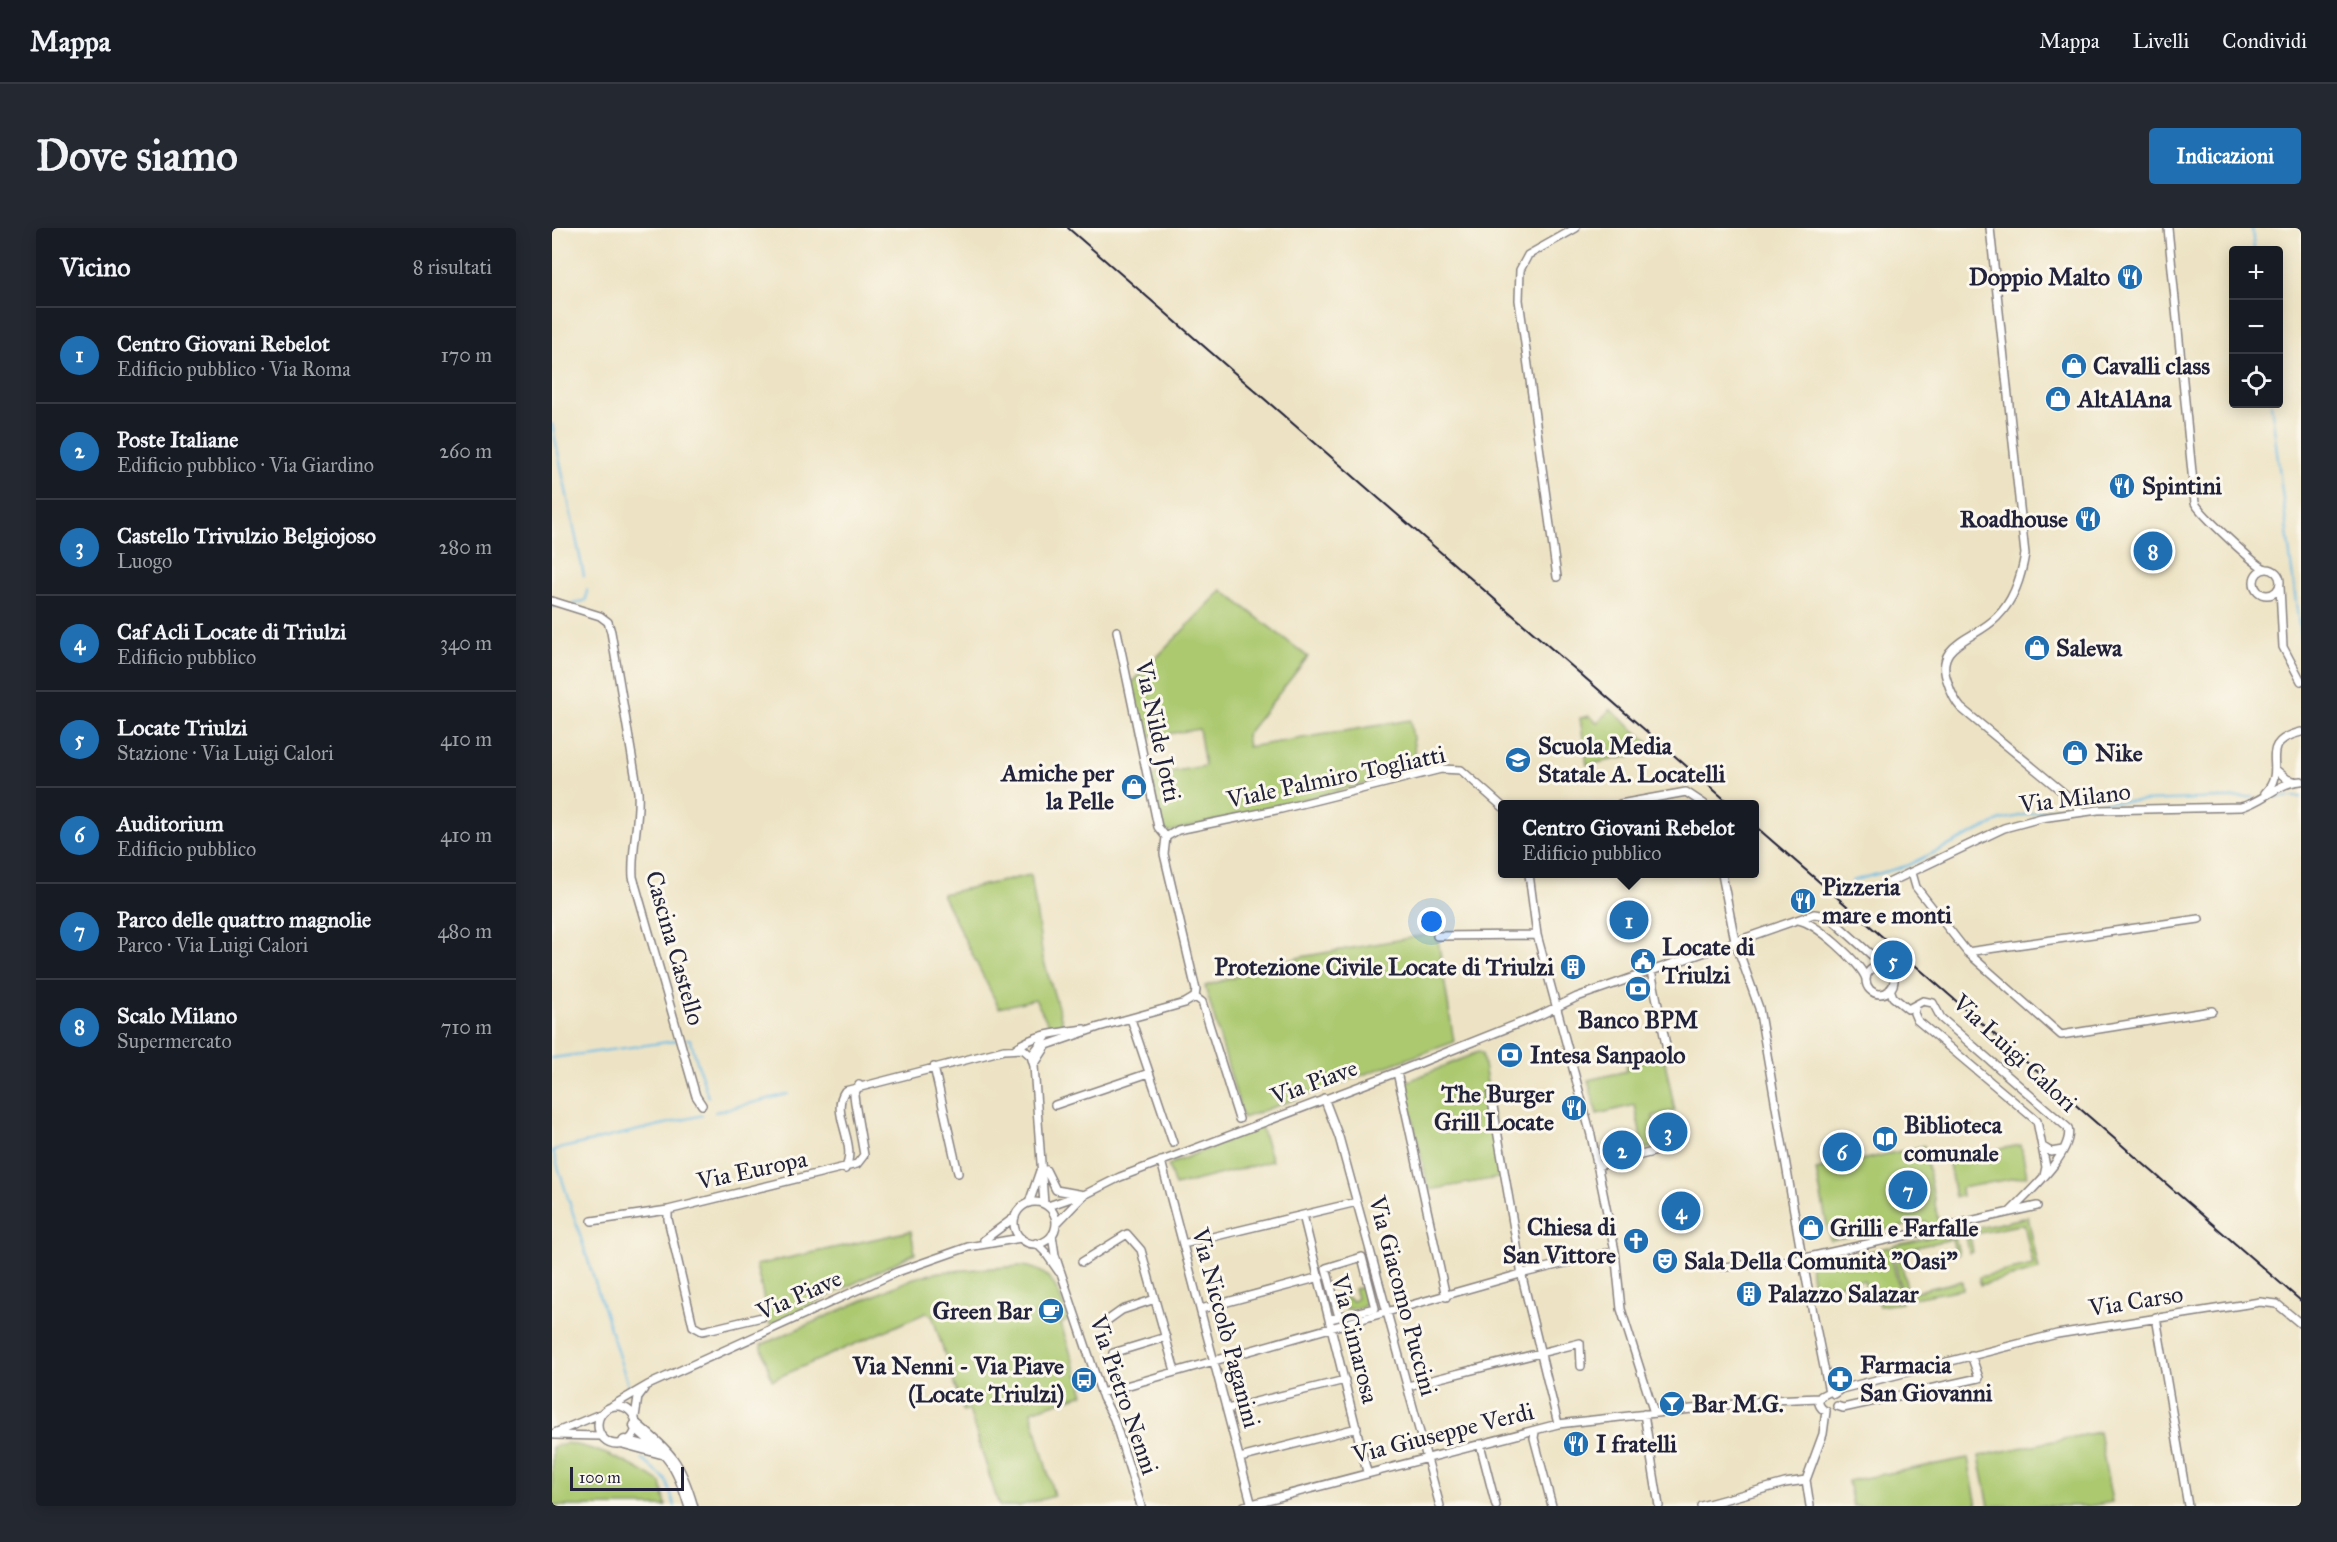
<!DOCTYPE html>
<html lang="it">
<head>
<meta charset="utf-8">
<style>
	body { margin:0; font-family:"IM FELL Great Primer",serif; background:#242831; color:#f1f3f6 }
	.controls { position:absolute; right:18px; top:18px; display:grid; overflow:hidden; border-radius:6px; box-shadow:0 3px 15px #0003 }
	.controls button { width:54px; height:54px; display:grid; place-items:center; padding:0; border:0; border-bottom:2px solid #363941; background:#171b24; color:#f1f3f6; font:30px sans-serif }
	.scale { position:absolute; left:18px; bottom:15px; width:114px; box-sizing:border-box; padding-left:6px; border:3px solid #22223b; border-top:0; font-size:16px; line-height:21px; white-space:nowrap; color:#22223b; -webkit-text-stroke:4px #fbf7ec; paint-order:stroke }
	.you { position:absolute; left:880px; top:694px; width:21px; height:21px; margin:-15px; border:4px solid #fff; border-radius:50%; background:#1a73e8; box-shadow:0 0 0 9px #1a73e833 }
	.badge { display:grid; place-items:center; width:39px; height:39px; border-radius:50%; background:#1f6fb2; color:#fff; font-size:20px; font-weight:700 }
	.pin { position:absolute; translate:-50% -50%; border:3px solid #fff; box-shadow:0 2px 6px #0006 }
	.popup { position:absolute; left:946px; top:572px; width:261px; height:78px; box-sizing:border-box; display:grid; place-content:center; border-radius:6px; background:#171b24; filter:drop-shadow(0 2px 4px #0005); font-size:20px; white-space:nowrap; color:#9ea1a6 }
	.popup b { font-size:22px; color:#f1f3f6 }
	.popup::after { content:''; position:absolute; left:50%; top:100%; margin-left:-12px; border:12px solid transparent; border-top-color:#171b24 }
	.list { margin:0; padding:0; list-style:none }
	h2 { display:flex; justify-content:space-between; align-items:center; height:78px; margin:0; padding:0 24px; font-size:26px }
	h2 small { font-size:20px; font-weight:400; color:#9ea1a6 }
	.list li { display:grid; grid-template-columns:39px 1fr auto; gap:18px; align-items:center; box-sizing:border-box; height:96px; padding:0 24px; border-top:2px solid #363941 }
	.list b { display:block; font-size:22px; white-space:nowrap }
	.list p { margin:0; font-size:20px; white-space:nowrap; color:#9ea1a6 }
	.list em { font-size:20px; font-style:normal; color:#9ea1a6 }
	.icon { flex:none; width:33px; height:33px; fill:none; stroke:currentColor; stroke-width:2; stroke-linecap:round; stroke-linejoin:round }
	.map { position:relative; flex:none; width:1749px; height:1278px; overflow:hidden; border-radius:6px }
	header { display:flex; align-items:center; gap:36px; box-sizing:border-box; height:84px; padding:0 30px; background:#171b24; border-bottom:2px solid #363941 }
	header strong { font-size:28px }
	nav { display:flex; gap:33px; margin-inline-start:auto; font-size:21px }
	.intro { display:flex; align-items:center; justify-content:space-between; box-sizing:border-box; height:144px; padding:0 36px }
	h1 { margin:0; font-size:42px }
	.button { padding:15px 27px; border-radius:6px; background:#1f6fb2; color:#fff; font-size:21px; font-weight:700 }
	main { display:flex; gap:36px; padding:0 36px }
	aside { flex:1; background:#171b24; border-radius:6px; box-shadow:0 3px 15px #0003 }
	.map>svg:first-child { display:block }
	.green { fill:#acc970; stroke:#677656; stroke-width:1.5 }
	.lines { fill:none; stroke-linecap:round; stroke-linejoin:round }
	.stream { stroke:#6abbe5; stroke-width:2 }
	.street-casing { stroke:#888280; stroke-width:10 }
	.highway-casing { stroke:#888280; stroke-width:15 }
	.street { stroke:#fff; stroke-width:7 }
	.highway { stroke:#fff; stroke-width:12 }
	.rail { stroke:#22223b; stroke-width:2 }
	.labels { text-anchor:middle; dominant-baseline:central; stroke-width:6; stroke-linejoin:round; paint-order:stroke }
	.poi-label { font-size:24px; font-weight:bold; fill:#22223b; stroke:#fbf7ec; text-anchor:start }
	.street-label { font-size:24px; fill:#22223b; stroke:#fbf7ec }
</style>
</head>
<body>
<header>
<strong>Mappa</strong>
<nav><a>Mappa</a><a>Livelli</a><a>Condividi</a></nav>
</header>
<div class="intro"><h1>Dove siamo</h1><a class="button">Indicazioni</a></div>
<main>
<aside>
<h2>Vicino<small>8 risultati</small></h2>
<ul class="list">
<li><span class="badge">1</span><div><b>Centro Giovani Rebelot</b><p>Edificio pubblico · Via Roma</p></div><em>170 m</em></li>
<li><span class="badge">2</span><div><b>Poste Italiane</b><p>Edificio pubblico · Via Giardino</p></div><em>260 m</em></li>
<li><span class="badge">3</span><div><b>Castello Trivulzio Belgiojoso</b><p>Luogo</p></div><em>280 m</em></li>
<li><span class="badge">4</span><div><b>Caf Acli Locate di Triulzi</b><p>Edificio pubblico</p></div><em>340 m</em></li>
<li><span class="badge">5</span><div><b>Locate Triulzi</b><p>Stazione · Via Luigi Calori</p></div><em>410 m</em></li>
<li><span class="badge">6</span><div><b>Auditorium</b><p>Edificio pubblico</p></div><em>410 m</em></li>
<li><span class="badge">7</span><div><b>Parco delle quattro magnolie</b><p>Parco · Via Luigi Calori</p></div><em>480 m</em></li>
<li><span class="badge">8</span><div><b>Scalo Milano</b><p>Supermercato</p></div><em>710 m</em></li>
</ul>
</aside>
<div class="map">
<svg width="1749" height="1278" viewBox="0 0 1749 1278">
	<rect width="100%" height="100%" fill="#fbf7ec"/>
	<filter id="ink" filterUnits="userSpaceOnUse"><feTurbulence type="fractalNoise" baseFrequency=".0167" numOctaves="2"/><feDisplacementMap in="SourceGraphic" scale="12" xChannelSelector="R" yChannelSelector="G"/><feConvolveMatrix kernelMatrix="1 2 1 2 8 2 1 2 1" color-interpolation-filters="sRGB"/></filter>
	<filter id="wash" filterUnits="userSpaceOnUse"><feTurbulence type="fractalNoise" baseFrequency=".008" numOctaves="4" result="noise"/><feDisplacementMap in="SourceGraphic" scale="24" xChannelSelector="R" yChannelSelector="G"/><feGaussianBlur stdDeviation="1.35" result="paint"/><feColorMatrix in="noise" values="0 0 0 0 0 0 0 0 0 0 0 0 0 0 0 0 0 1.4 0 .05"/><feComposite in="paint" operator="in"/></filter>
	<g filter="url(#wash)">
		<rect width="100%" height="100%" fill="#ede3c4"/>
		<path class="green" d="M670 362 756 429 694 507 696 519 858 492 866 543 616 604 610 598 599 547 653 538 647 501 591 510 579 456Z
			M1058 481 1099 517 1097 524 1035 537 1028 490 1037 488 1046 495Z
			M479 647 491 730 512 799 500 803 483 771 447 780 390 666Z
			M885 705 902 814 691 890 653 758 749 729Z
			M926 824 930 825 951 949 877 962 852 855Z
			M1112 829 1123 883 1101 888 1107 919 1091 921 1083 877 1045 886 1036 852 1075 843 1074 837Z
			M709 899 720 933 623 958 616 937Z
			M1469 917 1475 948 1409 960 1410 968 1403 969 1396 930Z
			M1372 918 1387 997 1379 998 1374 994 1278 1012 1264 942Z
			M1476 989 1487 1042 1428 1057 1427 1049 1481 1037 1472 996 1418 1007 1421 1024 1417 1025 1413 1003Z
			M359 1003 363 1025 218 1097 204 1037Z
			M1402 1004 1407 1026 1404 1027 1400 1011 1347 1023 1356 1065 1410 1053 1411 1061 1351 1072 1340 1018Z
			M1337 1019 1350 1075 1327 1078 1324 1071 1316 1069 1312 1052 1261 1061 1258 1036Z
			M470 1038C502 1041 507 1065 516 1092L509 1096 532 1166 479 1183 502 1268 467 1278H447L417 1182 411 1183 380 1087 374 1085 220 1152 209 1117 362 1050 387 1044Z
			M806 1060 814 1061 816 1075 809 1080 794 1081 787 1063H794L793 1069 801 1073 805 1070 802 1061Z
			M1547 1204 1560 1274 1537 1278H1437L1427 1228Z
			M15 1215C50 1221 79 1235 109 1255L114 1278H0V1219Z
			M1416 1230 1425 1278H1301L1296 1253Z"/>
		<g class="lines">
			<path class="stream" d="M1700 0 1702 22
				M1719 176 1749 415
				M0 196 32 348
				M22 376 34 372 35 361
				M0 379 4 378
				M1724 569H1749
				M1530 575 1701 569
				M1300 653 1354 638 1449 592 1513 578
				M135 811H138L156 869
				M0 830 123 813
				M163 884 236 866
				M2 922 151 887
				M1 923 76 1157
				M90 1231 114 1252 123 1278"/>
		</g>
	</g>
	<g filter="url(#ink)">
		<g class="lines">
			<g class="street-casing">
				<path id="street" d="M1438 0 1473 326C1469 350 1462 372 1445 389 1423 412 1380 415 1396 455 1399 465 1402 472 1409 480L1524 575 1527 584
					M1616 0 1643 275C1648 285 1705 339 1714 341
					M1702 354a13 13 0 1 1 26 0a13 13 0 1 1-26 0Z
					M1005 349 967 72 968 42 976 27 1024 0
					M1728 359 1731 419 1749 453
					M0 373 48 388 56 394 59 404 86 564C88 593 79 620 81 649L144 868 150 877
					M565 403 606 599 614 609
					M1723 541 1735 551 1742 553
					M1713 565C1738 540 1701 516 1749 504
					M1068 576 1134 564 1152 576
					M614 609 626 602 729 581 889 541 909 542 951 579
					M614 609 612 626 644 762 643 769
					M1360 645 1364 659 1415 724 1509 807 1660 783
					M977 646 985 707 1039 907 1063 1023 1069 1081 1102 1185
					M1170 646 1183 713 1207 780 1250 1030 1277 1164
					M1326 660 1452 600 1489 590 1546 582 1689 579C1711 574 1726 554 1749 553
					M1246 692C1263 694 1309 735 1314 751
					M885 708 985 707
					M1415 724 1647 691
					M1314 752a14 14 0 1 1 28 0a14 14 0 1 1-28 0Z
					M1099 743 1117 832
					M1338 761 1341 769 1356 781 1371 773 1381 775 1389 790 1516 900C1523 924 1474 967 1458 984
					M643 769 650 774 687 891
					M1364 778 1362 785 1365 792 1485 893 1494 939 1492 948
					M579 791 621 915
					M464 820C483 806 509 804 532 801
					M479 828 494 809
					M482 837 495 817 547 799 633 775 643 769
					M382 839 406 945
					M845 844 894 1069
					M939 867 971 1053 1006 1196
					M772 870 787 909 888 1278
					M503 877 597 845
					M1491 919 1499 924 1511 922
					M609 933 700 1278
					M1045 938 1105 923
					M293 941C307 916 277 885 293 863L452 822 471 821 479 828 482 838 492 976
					M494 942 504 962 532 967
					M462 995a21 21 0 1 1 42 0a21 21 0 1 1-42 0Z
					M477 975 488 943
					M496 978 525 968
					M751 987 815 1244
					M40 993 116 982
					M504 996 532 967 568 949 845 844 988 787 1025 769 1262 686 1276 688 1335 741
					M500 1007 503 1027 551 1170 562 1191 589 1278
					M432 1012 463 989
					M484 1015 493 1024 507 1044
					M631 1016 805 974
					M530 1034 575 1006 589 1022 623 1143
					M1171 1039 1244 1032 1485 978
					M649 1081 768 1049
					M210 1089 155 1102 150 1103 141 1098 116 991V982L305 936 312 927 303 875 302 867 307 857
					M1604 1089 1636 1278
					M778 1091 823 1080 810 1029 774 1040 787 1089
					M549 1097 570 1082 603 1071
					M561 1125 614 1109
					M856 1158 1028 1115 1029 1138
					M549 1165 972 1045 1063 1023
					M1282 1166 1289 1161 1505 1106 1708 1074 1725 1076 1749 1096
					M46 1197a19 19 0 1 1 38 0a19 19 0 1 1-38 0Z
					M60 1178 96 1157 345 1044 416 1019 469 1010
					M1285 1178 1291 1180 1427 1150 1419 1127
					M675 1181 793 1152
					M1274 1183C1267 1180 1265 1174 1269 1168L1277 1164
					M1092 1186 1107 1278
					M83 1189 86 1169 92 1161
					M983 1204 982 1210 1000 1278
					M0 1206 48 1186
					M3 1207 49 1208
					M928 1216 944 1278
					M688 1230 805 1200
					M692 1278 1006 1196 1220 1172 1267 1170
					M1149 1278 1233 1255 1254 1252
					M1258 1278 1254 1252 1271 1206 1274 1183"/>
			</g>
			<g class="highway-casing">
				<path id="highway" d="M84 1198C118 1227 126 1234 139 1278
					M73 1214 110 1224"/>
			</g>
			<use href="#street" class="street"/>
			<use href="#highway" class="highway"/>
			<path class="rail" d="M516 0 1178 576
				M1203 598 1749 1073"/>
		</g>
	</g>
	<defs>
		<g id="restaurant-disc" transform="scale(1.35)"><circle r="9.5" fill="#1f6fb2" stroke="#fbf7ec"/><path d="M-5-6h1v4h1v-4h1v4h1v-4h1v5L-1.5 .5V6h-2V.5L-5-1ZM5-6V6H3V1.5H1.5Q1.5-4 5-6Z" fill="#fff"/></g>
		<g id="shop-disc" transform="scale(1.35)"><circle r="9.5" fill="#1f6fb2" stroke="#fbf7ec"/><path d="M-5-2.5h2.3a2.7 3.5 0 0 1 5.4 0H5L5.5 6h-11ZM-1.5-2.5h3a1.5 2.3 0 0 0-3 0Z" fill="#fff"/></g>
		<g id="school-disc" transform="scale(1.35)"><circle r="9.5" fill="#1f6fb2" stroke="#fbf7ec"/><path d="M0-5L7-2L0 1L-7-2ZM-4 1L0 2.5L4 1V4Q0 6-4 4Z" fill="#fff"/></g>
		<g id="civic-disc" transform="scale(1.35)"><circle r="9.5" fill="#1f6fb2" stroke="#fbf7ec"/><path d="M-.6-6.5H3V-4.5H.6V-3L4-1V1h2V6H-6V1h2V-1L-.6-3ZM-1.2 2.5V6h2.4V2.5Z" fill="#fff"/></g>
		<g id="building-disc" transform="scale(1.35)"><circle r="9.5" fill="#1f6fb2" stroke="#fbf7ec"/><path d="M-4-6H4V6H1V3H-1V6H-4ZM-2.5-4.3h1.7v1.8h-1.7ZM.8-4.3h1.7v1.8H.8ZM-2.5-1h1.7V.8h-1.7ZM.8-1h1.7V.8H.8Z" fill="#fff"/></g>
		<g id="bank-disc" transform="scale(1.35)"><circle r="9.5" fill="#1f6fb2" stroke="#fbf7ec"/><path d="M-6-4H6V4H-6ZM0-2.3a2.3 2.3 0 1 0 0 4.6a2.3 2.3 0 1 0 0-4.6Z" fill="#fff"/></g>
		<g id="library-disc" transform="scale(1.35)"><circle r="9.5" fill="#1f6fb2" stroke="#fbf7ec"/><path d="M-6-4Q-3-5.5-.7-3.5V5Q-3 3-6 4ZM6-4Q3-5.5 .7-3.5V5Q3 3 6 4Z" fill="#fff"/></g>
		<g id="church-disc" transform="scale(1.35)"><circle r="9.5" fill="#1f6fb2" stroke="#fbf7ec"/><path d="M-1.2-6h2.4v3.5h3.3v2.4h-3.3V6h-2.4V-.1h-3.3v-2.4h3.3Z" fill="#fff"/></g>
		<g id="theatre-disc" transform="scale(1.35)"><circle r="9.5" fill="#1f6fb2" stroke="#fbf7ec"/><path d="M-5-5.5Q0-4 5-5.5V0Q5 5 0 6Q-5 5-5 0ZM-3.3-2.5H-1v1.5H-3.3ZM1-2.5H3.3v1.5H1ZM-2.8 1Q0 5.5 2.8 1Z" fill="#fff"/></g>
		<g id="cafe-disc" transform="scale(1.35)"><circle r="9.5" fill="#1f6fb2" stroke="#fbf7ec"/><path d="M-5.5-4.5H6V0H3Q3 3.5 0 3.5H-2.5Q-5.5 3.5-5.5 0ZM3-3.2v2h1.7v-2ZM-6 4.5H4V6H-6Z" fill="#fff"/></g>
		<g id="pharmacy-disc" transform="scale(1.35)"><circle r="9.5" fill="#1f6fb2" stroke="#fbf7ec"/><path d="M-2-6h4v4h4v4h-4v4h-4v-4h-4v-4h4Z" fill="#fff"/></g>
		<g id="bus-disc" transform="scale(1.35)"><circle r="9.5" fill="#1f6fb2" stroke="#fbf7ec"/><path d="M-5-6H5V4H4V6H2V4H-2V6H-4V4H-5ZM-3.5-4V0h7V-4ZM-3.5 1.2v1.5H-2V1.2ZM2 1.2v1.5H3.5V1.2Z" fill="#fff"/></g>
		<g id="bar-disc" transform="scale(1.35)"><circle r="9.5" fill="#1f6fb2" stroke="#fbf7ec"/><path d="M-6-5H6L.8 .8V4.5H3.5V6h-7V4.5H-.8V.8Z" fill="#fff"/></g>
	</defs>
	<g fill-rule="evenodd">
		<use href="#restaurant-disc" x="1578" y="49"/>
		<use href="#shop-disc" x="1522" y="138"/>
		<use href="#shop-disc" x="1506" y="171"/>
		<use href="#restaurant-disc" x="1570" y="258"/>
		<use href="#restaurant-disc" x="1536" y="291"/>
		<use href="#shop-disc" x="1485" y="420"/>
		<use href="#shop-disc" x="1523" y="525"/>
		<use href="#school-disc" x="966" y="532"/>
		<use href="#shop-disc" x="582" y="559"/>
		<use href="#restaurant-disc" x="1251" y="673"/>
		<use href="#civic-disc" x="1091" y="733"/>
		<use href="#building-disc" x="1021" y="739"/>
		<use href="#bank-disc" x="1086" y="761"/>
		<use href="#bank-disc" x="958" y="827"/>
		<use href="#restaurant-disc" x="1022" y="880"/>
		<use href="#library-disc" x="1333" y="911"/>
		<use href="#shop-disc" x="1259" y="1000"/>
		<use href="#church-disc" x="1084" y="1013"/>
		<use href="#theatre-disc" x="1113" y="1033"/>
		<use href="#building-disc" x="1197" y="1066"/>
		<use href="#cafe-disc" x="499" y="1083"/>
		<use href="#pharmacy-disc" x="1288" y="1151"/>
		<use href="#bus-disc" x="532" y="1152"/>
		<use href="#bar-disc" x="1120" y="1176"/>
		<use href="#restaurant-disc" x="1024" y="1216"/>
	</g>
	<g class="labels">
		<g class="poi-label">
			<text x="1558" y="49" text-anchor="end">Doppio Malto</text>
			<text x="1541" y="138">Cavalli class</text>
			<text x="1526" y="171">AltAlAna</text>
			<text x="1590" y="258">Spintini</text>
			<text x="1516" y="291" text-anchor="end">Roadhouse</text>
			<text x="1504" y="420">Salewa</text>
			<text x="986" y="518">Scuola Media<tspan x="986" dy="28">Statale A. Locatelli</tspan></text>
			<text x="1543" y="525">Nike</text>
			<text x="562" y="545" text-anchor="end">Amiche per<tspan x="562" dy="28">la Pelle</tspan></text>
			<text x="1270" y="659">Pizzeria<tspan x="1270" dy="28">mare e monti</tspan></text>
			<text x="1110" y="719">Locate di<tspan x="1110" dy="28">Triulzi</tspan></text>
			<text x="1002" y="739" text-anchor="end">Protezione Civile Locate di Triulzi</text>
			<text x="1086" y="792" text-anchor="middle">Banco BPM</text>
			<text x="978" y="827">Intesa Sanpaolo</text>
			<text x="1002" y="866" text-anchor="end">The Burger<tspan x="1002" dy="28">Grill Locate</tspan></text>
			<text x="1352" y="897">Biblioteca<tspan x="1352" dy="28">comunale</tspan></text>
			<text x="1064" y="999" text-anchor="end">Chiesa di<tspan x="1064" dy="28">San Vittore</tspan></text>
			<text x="1278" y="1000">Grilli e Farfalle</text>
			<text x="1132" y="1033">Sala Della Comunità "Oasi"</text>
			<text x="1216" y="1066">Palazzo Salazar</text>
			<text x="480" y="1083" text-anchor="end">Green Bar</text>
			<text x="1308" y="1137">Farmacia<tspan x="1308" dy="28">San Giovanni</tspan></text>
			<text x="512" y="1138" text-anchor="end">Via Nenni - Via Piave<tspan x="512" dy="28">(Locate Triulzi)</tspan></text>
			<text x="1140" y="1176">Bar M.G.</text>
			<text x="1044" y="1216">I fratelli</text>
		</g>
		<g class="street-label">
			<text transform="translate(606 503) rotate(78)">Via Nilde Jotti</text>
			<text transform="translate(784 549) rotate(-12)">Viale Palmiro Togliatti</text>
			<text transform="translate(1523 570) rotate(-7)">Via Milano</text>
			<text transform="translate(123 720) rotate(74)">Cascina Castello</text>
			<text transform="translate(1463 825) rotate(43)">Via Luigi Calori</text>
			<text transform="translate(762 854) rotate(-20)">Via Piave</text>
			<text transform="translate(200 942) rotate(-12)">Via Europa</text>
			<text transform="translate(247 1067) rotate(-24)">Via Piave</text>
			<text transform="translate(851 1068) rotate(75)">Via Giacomo Puccini</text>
			<text transform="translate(1584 1073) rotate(-9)">Via Carso</text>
			<text transform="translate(674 1100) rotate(75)">Via Niccolò Paganini</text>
			<text transform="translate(803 1111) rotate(76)">Via Cimarosa</text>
			<text transform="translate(572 1167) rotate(71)">Via Pietro Nenni</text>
			<text transform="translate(891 1205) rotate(-14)">Via Giuseppe Verdi</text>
		</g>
	</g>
</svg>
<div class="controls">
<button>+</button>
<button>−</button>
<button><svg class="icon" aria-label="locate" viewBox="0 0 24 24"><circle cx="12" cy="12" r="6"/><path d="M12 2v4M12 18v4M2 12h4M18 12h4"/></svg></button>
</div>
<div class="scale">100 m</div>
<div class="you"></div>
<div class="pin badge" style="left:1077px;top:692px">1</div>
<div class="popup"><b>Centro Giovani Rebelot</b>Edificio pubblico</div>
<div class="pin badge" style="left:1070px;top:922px">2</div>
<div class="pin badge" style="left:1116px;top:904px">3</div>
<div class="pin badge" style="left:1129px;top:983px">4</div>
<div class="pin badge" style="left:1341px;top:732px">5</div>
<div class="pin badge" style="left:1290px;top:924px">6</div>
<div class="pin badge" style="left:1356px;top:962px">7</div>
<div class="pin badge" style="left:1601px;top:323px">8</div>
</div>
</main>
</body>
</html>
